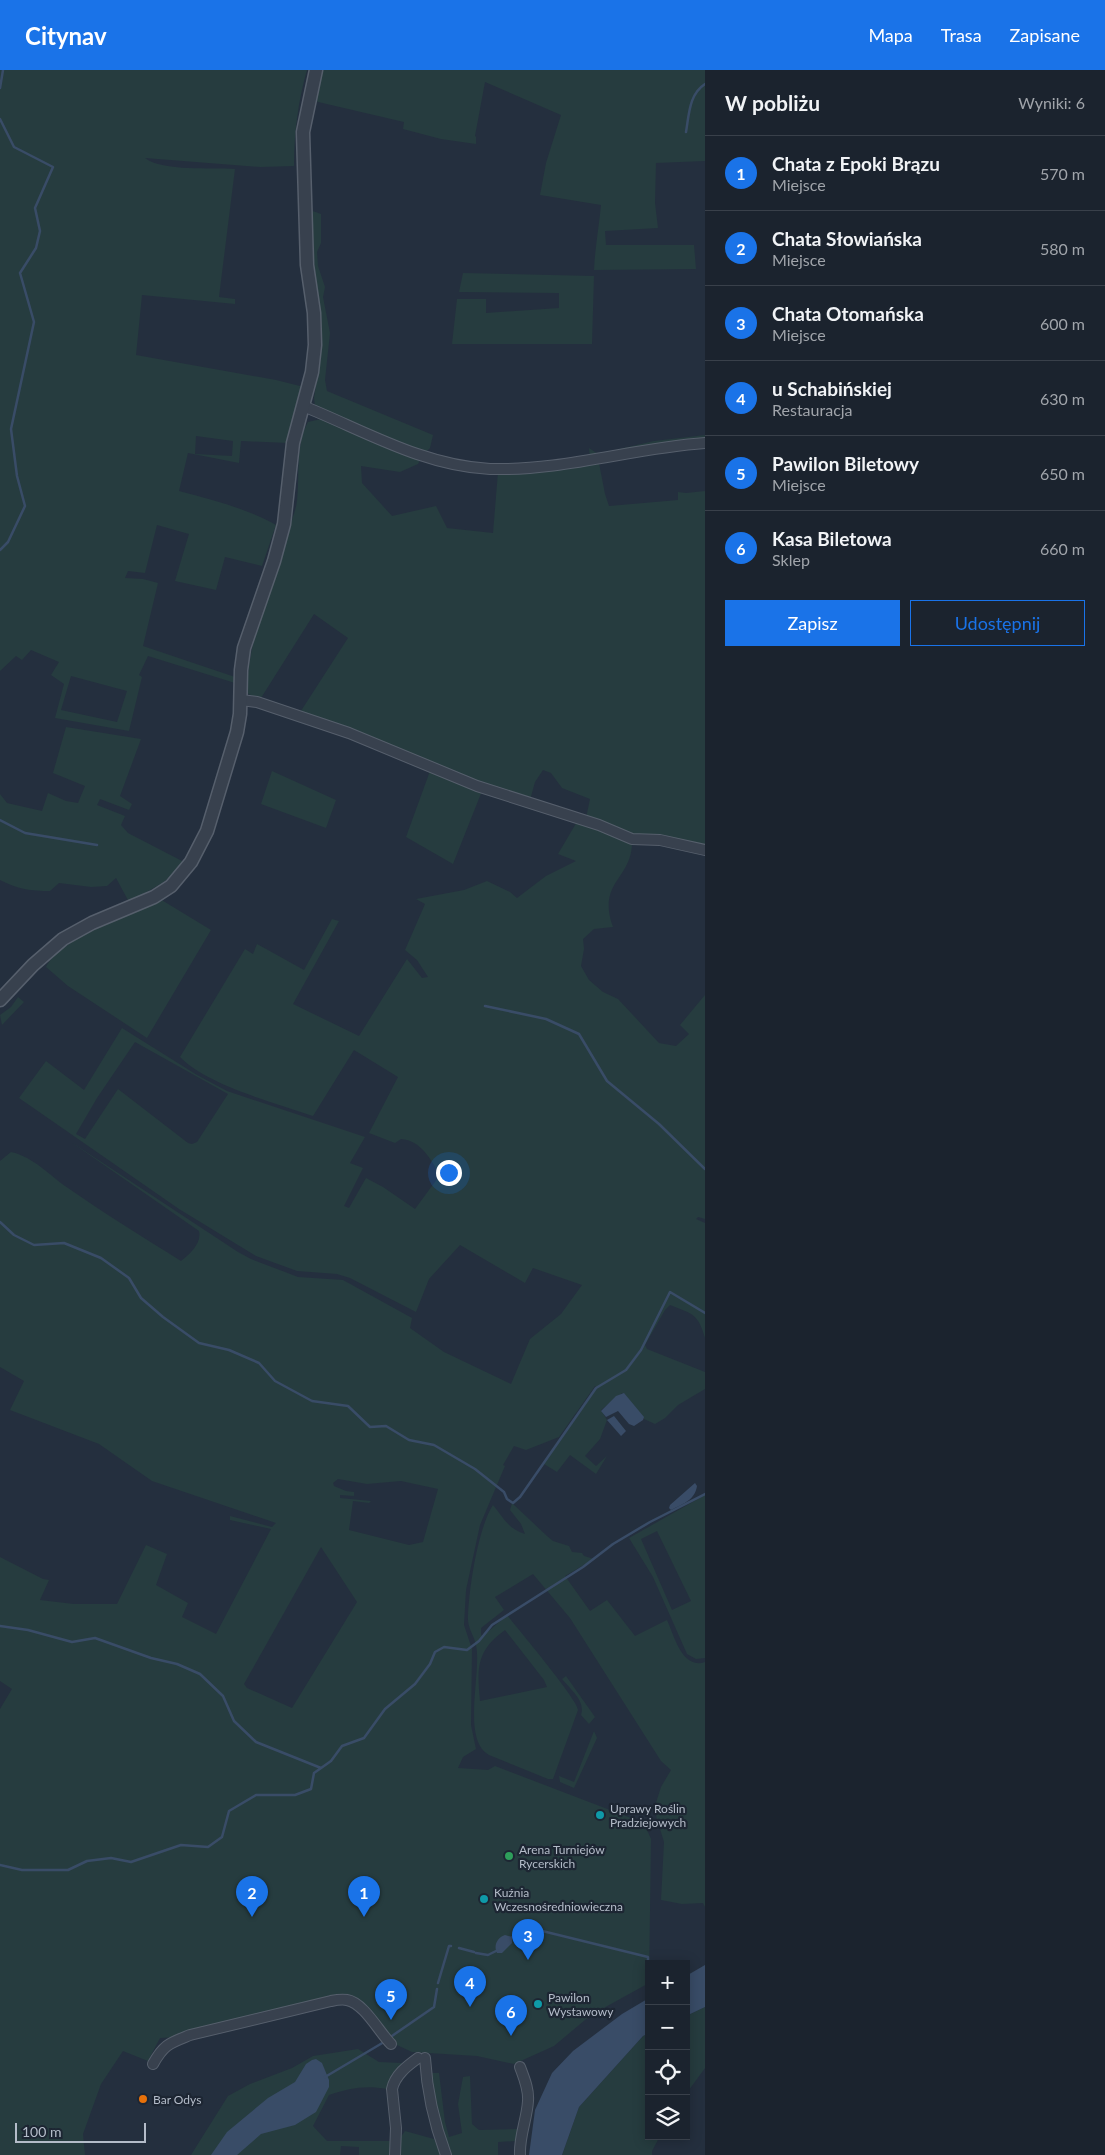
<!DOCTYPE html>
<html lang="pl">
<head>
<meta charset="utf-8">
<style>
	body { margin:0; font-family:Lato,sans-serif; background:#242b36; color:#f1f3f6 }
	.controls { position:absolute; right:15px; bottom:15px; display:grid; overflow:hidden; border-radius:0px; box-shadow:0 2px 12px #0003 }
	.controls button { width:45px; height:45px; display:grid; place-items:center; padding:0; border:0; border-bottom:1px solid #39404a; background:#1b232e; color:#f1f3f6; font:25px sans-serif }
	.scale { position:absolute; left:15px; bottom:12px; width:131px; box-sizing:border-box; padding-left:5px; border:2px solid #b4bcc9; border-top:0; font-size:14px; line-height:18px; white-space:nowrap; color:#b4bcc9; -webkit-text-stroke:4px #1d2633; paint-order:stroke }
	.you { position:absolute; left:448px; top:1102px; width:18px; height:18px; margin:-12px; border:4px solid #fff; border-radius:50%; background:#1a73e8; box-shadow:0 0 0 8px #1a73e833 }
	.badge { display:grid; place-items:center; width:32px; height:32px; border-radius:50%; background:#1a73e8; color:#fff; font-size:16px; font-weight:700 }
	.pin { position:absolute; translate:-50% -41px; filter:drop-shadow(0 1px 2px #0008) }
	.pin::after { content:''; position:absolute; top:26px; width:18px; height:15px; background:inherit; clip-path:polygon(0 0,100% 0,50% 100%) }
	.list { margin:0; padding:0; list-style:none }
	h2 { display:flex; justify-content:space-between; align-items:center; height:65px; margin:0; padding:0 20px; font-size:21px }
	h2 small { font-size:16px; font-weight:400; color:#a0a4aa }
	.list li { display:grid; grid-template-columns:32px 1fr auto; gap:15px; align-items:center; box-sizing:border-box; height:75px; padding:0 20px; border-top:1px solid #39404a }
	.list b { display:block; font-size:19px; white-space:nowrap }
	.list p { margin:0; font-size:16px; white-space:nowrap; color:#a0a4aa }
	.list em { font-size:16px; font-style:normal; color:#a0a4aa }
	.actions { display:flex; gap:10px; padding:15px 20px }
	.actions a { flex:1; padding:11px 0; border:1px solid #1a73e8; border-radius:0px; text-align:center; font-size:18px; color:#1a73e8 }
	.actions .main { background:#1a73e8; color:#fff }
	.icon { flex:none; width:28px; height:28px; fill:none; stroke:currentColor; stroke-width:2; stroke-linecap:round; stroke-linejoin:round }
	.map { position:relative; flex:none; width:705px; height:2085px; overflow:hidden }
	header { display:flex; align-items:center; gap:30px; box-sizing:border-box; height:70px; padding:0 25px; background:#1a73e8; color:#fff }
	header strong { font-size:24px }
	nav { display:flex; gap:28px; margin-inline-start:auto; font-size:18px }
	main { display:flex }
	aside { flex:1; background:#1b232e }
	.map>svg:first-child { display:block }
	.green { fill:#263c3f; fill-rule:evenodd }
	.water { fill:#394c67 }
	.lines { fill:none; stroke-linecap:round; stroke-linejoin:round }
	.stream { stroke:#394c67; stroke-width:2.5 }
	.minor-casing { stroke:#565f6c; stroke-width:12 }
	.tertiary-casing { stroke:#565f6c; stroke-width:15 }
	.minor { stroke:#38414e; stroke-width:10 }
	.tertiary { stroke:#38414e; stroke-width:12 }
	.culture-dot { fill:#0f9aa8; stroke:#1d2633; stroke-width:2 }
	.leisure-dot { fill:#2e9e5b; stroke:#1d2633; stroke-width:2 }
	.food-dot { fill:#e8710a; stroke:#1d2633; stroke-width:2 }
	.labels { text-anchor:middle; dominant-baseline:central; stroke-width:4.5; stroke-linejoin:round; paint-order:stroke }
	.poi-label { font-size:12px; fill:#b4bcc9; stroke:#1d2633; text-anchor:start }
</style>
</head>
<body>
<header>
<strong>Citynav</strong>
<nav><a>Mapa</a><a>Trasa</a><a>Zapisane</a></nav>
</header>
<main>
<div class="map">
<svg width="705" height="2085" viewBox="0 0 705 2085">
	<rect width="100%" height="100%" fill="#242f3e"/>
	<path class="green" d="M0 0H307C298 31 294 64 294 96L260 97 145 88C163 102 212 97 235 99L219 227 235 229V234L142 225 136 285 276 310 304 317 289 373 241 371 239 393 188 383 179 421C212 430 246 438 276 455L262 496 225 487 216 520 175 511 189 464 157 455 145 503 128 501 125 508 143 509 158 513 143 576 238 608 235 613 148 586 139 605 142 607 129 661 55 648 64 614 51 605 59 592 31 580 22 590 16 586 0 601ZM196 366 233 371 232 386 195 384ZM71 606 127 621 117 652 61 640Z
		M321 0H705V91L656 93 655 133 658 158 605 161 606 175H694L696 199 594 200C595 177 599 157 601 135L540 125 546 93 561 45 485 12 475 66 476 67V74L441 69 403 59 404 52 314 31Z
		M310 140 321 144V173L317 182 318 196 325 217 323 227 330 263 325 310 327 321 433 365 430 378 426 382H421L315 336 314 328 321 283Z
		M463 203 594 206 592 274H452L457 229H486V243L559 238V223L459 222Z
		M321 349 421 388 418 394 400 402 361 396 362 413 392 446 436 436 447 458 493 463 498 402 599 393 605 424 609 436 678 430V422L686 423 705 421V777L630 766 586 748 590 729 562 718 551 703 543 700 535 712 530 730 482 716 299 644 348 568 314 544 261 628H256L247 623C247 565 276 512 290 457 292 448 296 440 297 431 300 406 295 375 308 352Z
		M705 365V370L590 388 589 378 598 384 654 371Z
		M66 657 141 669 120 726 132 734 129 740 100 729 97 735 125 746 121 755 128 763 184 792 164 812 129 832 116 808 107 816 91 817 59 813 50 821C31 821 17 819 0 810V724L7 733 42 741 48 723 66 731 78 733 85 716 53 703Z
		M272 701 336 730 326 758 261 734Z
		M430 701 482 721 453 794 406 767Z
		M578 750 627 770 632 775C630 810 597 813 613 857L594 859 583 869 584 879 581 896 589 910 603 922 618 929 659 973 676 976 689 964 680 955 705 925V1149L698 1147 696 1149 705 1153V1268C698 1243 692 1244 670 1235L665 1240 645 1275 647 1279 705 1302V1319L678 1335 665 1348 655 1354 644 1349 622 1323 601 1340 607 1350 600 1369 585 1386 596 1396 607 1386 596 1404 570 1385 557 1402 544 1394 597 1318 595 1316 559 1367 526 1380 514 1376 503 1395 505 1396 480 1455 466 1520 464 1555 472 1579 471 1655 476 1679 463 1687 458 1698 488 1700 495 1696 644 1753 651 1769 649 1913 591 1945 554 1976 514 1994 477 1986 412 1982 397 1975 364 1936 354 1928 176 1967 160 1968 148 1991 123 1981 101 2014 83 2064 85 2085H0V1639L12 1619 0 1611V1487L43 1509 49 1510 40 1530 74 1534H117L146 1475 167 1484 156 1515 188 1533 182 1547 216 1564 271 1459 230 1450V1446L272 1457 276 1453 152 1411 99 1374 10 1340 24 1311 0 1297V1091L11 1082C34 1087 50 1106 68 1118 105 1144 143 1167 181 1191 190 1184 202 1173 199 1161L71 1072 238 1182 251 1189 298 1207 343 1210 412 1248 410 1258 444 1282 511 1314 530 1269 561 1244 582 1215 533 1198 525 1213 460 1175 429 1209 416 1242 350 1208 337 1204 297 1201 256 1186 179 1139 19 1028 46 991 84 1020 122 958 197 1005 227 1021 365 1067 350 1093 363 1098 344 1136 349 1138 366 1108 383 1117 415 1139 440 1105C431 1090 421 1070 401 1069L395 1073 369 1063 398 1007 354 980 313 1046C275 1033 207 1015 180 987L245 879 253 884 257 874 304 900 332 849 339 851 293 934 359 966 407 889 422 908 428 907 417 890 405 880 425 834 416 829 464 820 487 811 510 822 517 828 546 806 576 791 558 784ZM135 972 228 1024 197 1072 192 1074 188 1073 118 1019 85 1069 76 1064 97 1028ZM338 1409 367 1414 401 1411 438 1419 423 1472 409 1475 349 1460 353 1431 369 1433 371 1431 340 1428V1425L354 1426V1422L346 1421 334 1416 333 1413ZM321 1477 357 1532 292 1638 247 1618 244 1614Z
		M160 829 211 860 147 968 68 916 46 897C61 868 131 844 160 829Z
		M18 927 24 932 2 955 0 945 11 937Z
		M705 1425V1588L696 1589 687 1584 653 1507 629 1468ZM657 1461 691 1531 672 1540 641 1469Z
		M512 1433 547 1466 553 1471 569 1476 572 1482 582 1483 584 1486 594 1489 565 1506 590 1541 607 1530 635 1566 667 1550C674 1565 682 1600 705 1592V1837L703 1833 682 1834 661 1830 664 1772 654 1739 661 1717 671 1700 661 1691 570 1548 533 1504 495 1527 504 1540 481 1558V1565L483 1566 507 1545C518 1559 578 1630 578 1640L553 1709H548L489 1685C461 1670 482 1602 476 1575 474 1565 467 1558 468 1546 469 1518 478 1458 493 1435 504 1448 507 1458 525 1464L521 1454 510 1440ZM505 1560 544 1610 547 1617 480 1631C477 1598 476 1581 505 1560Z
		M566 1606 595 1647 589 1654 581 1645C586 1631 570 1619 562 1609Z
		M594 1661 597 1668 574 1718 560 1712 559 1706 574 1712Z
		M705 1937V1998L686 2024V1946Z
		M649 1963V2066H660L652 2081V2085H562L579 2037 643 1966Z
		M358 1979 379 1992 402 1993 387 2019C365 2015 350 2018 329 2025L313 2056 327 2071H398L405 2061 434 2069 442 2085H359V2077L341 2076 340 2085H191L228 2026 250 2014 292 1998 313 1986Z
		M429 2003H439L445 2052 449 2067 462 2063 458 2034 463 2007 470 2006 472 2054 479 2060 517 2059V2071L498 2072V2085H449L440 2061Z"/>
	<path class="water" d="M624 1323 644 1347 643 1350 634 1356 629 1354 618 1341 606 1347 601 1341 616 1326Z
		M614 1346 626 1361 621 1366 607 1350Z
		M695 1413 697 1416C695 1430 683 1434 671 1440L669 1438 670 1435Z
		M505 1865 512 1867V1873L502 1883H497C493 1875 498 1867 505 1865Z
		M705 1895V1937L686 1946V1906Z
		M649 1928V1963L643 1966 579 2037 562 2085H529L535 2040 552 2003 573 1981 622 1944Z
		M316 1989 322 1993 329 2010V2017L316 2042 295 2055 261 2064 237 2085H211L227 2062 268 2028 295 2012 306 1994 312 1990Z"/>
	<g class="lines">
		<path class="stream" d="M0 18 3 0
			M0 49 14 77 53 97 35 138 40 161 36 178 20 203 34 252 11 359 17 406 25 436 8 472 0 480
			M686 62C689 45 689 24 705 14
			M0 750 25 763 97 775
			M485 936 546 949 579 964 607 1011 659 1054 705 1099
			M0 1152 14 1165 34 1175 64 1173 101 1188 129 1208 141 1228 163 1247 199 1273 229 1280 259 1293 275 1311 312 1331 348 1336 370 1357 386 1356 409 1370 434 1375 475 1399 504 1422 507 1429 513 1433 520 1427 596 1318 626 1300 641 1280 670 1222 705 1243
			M0 1556 28 1560 72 1572 95 1568 151 1588 177 1594 200 1604 223 1626 234 1651 256 1672 321 1698
			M0 1795 22 1800H68L87 1791 111 1788 131 1792 181 1775 208 1777 222 1767 229 1741 256 1725H295L311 1719 314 1703 331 1691 342 1676 364 1668 385 1639 415 1614 430 1594 435 1582 444 1577 467 1580 479 1571 492 1555 583 1497 613 1474 650 1452 705 1424
			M526 1857 648 1887V1914
			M511 1868 520 1862
			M459 1878 474 1882
			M476 1883 488 1885 498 1880
			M438 1913 449 1876H451
			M389 1968 434 1937 437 1919
			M325 2007 384 1972"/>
		<g class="minor-casing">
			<path id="minor" d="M303 336C363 360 423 396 490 399 563 401 633 378 705 373
				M241 630 257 632 349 663 477 716 599 755 632 769 660 770 705 780
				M425 1988C427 2023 434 2053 446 2085
				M153 1994C164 1974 170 1973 190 1965L331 1931C336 1930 342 1929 347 1930 364 1933 379 1962 391 1974
				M395 2085 396 2058 392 2019C395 2005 407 1996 418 1988
				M520 2085C519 2066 527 2049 528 2031 529 2019 524 2008 520 1997"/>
		</g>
		<g class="tertiary-casing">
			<path id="tertiary" d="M0 930 33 895 63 869 92 853 154 827 171 816 191 792 207 761 237 662 240 644 241 600 244 578 274 491 284 454 293 373 312 302 315 275 314 243 307 195 303 62 316 0"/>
		</g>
		<use href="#minor" class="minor"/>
		<use href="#tertiary" class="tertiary"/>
	</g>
	<g class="culture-dot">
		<circle cx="600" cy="1745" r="5"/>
		<circle cx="484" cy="1829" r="5"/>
		<circle cx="538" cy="1934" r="5"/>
	</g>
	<circle class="leisure-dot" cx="509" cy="1786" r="5"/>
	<circle class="food-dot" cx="143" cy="2029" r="5"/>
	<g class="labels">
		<g class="poi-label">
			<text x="610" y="1738">Uprawy Roślin<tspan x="610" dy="14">Pradziejowych</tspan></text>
			<text x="519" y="1779">Arena Turniejów<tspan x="519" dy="14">Rycerskich</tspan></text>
			<text x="494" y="1822">Kuźnia<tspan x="494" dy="14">Wczesnośredniowieczna</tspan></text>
			<text x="548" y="1927">Pawilon<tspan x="548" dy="14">Wystawowy</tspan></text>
			<text x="153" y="2029">Bar Odys</text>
		</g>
	</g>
</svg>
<div class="controls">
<button>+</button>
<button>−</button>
<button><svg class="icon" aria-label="locate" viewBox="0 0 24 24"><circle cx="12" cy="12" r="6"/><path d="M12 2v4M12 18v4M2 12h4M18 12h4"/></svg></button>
<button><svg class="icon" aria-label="layers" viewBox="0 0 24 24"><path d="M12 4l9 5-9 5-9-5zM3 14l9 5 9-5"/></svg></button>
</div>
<div class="scale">100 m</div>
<div class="you"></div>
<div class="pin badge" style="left:364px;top:1847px">1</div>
<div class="pin badge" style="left:252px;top:1847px">2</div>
<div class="pin badge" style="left:528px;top:1890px">3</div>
<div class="pin badge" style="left:470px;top:1937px">4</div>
<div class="pin badge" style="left:391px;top:1950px">5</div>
<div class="pin badge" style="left:511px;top:1966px">6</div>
</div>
<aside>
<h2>W pobliżu<small>Wyniki: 6</small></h2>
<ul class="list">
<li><span class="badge">1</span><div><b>Chata z Epoki Brązu</b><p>Miejsce</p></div><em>570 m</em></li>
<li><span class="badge">2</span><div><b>Chata Słowiańska</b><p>Miejsce</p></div><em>580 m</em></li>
<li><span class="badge">3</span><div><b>Chata Otomańska</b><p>Miejsce</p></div><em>600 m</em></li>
<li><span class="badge">4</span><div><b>u Schabińskiej</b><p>Restauracja</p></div><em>630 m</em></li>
<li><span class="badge">5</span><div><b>Pawilon Biletowy</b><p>Miejsce</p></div><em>650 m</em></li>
<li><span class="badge">6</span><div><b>Kasa Biletowa</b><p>Sklep</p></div><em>660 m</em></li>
</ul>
<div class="actions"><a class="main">Zapisz</a><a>Udostępnij</a></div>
</aside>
</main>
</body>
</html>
